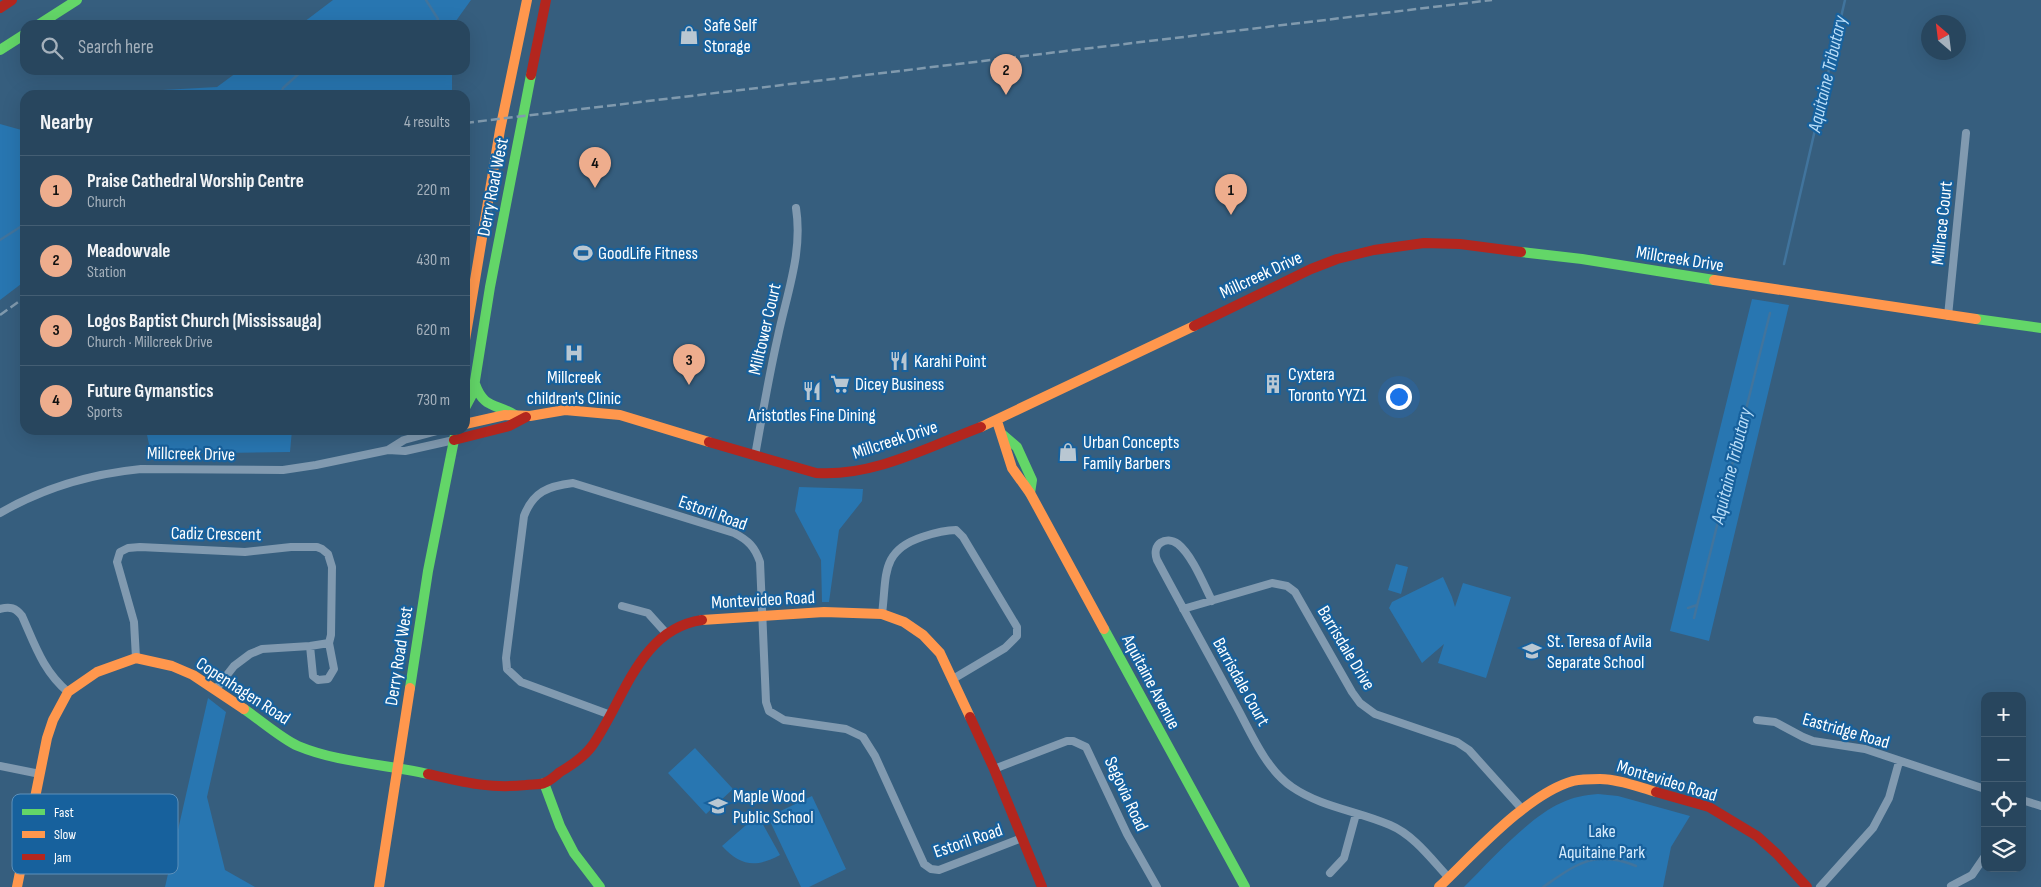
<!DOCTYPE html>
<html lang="en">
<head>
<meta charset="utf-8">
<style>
	body { margin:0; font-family:"Sofia Sans Condensed",sans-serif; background:#304d64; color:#f1f3f6 }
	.controls { position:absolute; right:15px; bottom:15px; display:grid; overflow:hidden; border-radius:10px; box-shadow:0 5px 20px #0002 }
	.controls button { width:45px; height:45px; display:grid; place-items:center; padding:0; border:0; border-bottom:1px solid #445e73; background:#28465e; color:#f1f3f6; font:25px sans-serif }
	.compass { position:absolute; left:1921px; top:15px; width:45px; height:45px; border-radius:50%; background:#28465e; box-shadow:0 5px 20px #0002; rotate:332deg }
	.you { position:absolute; left:1398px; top:396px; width:18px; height:18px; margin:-12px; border:4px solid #fff; border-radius:50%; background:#1a73e8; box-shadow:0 0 0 8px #1a73e833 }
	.badge { display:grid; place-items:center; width:32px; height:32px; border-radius:50%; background:#eead8d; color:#111; font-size:16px; font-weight:700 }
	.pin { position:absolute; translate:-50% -41px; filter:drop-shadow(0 1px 2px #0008) }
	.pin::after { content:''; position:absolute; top:26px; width:18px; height:15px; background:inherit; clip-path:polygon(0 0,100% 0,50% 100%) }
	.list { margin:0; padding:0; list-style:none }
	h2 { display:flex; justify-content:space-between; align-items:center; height:65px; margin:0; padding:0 20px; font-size:21px }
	h2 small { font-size:16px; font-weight:400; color:#a5b1bc }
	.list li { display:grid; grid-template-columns:32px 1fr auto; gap:15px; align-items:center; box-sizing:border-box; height:70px; padding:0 20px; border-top:1px solid #445e73 }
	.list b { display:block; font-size:19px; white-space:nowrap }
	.list p { margin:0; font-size:16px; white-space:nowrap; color:#a5b1bc }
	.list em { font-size:16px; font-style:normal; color:#a5b1bc }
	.icon { flex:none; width:28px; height:28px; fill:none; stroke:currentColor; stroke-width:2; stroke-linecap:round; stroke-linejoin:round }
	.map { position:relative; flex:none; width:2041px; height:887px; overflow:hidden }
	.search { position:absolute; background:#28465e; box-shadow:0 5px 20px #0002; left:20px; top:20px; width:450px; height:55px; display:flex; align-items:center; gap:12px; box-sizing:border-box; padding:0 18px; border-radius:15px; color:#a5b1bc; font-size:19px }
	.panel { position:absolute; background:#28465e; box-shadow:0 5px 20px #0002; left:20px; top:90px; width:450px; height:345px; border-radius:15px }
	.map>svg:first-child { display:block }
	.green { fill:#2876b1 }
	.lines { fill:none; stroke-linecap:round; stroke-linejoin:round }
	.stream { stroke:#41749d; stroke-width:2.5 }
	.street { stroke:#819ab0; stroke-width:8 }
	.fast { stroke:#63d668; stroke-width:10 }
	.slow { stroke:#ff974d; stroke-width:10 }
	.jam { stroke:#b3261e; stroke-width:10 }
	.rail { stroke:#809aae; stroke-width:2.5; stroke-dasharray:9 4; stroke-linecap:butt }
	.labels { text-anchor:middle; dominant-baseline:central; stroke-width:4.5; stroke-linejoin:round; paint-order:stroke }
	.poi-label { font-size:18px; fill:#fff; stroke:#17619d; text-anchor:start }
	.street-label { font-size:18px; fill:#fff; stroke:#17619d }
	.park-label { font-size:18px; fill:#d6ecfd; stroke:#17619d }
	.water-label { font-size:19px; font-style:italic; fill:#badef9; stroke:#17619d }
	.key { fill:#17619d; stroke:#5d90ba; stroke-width:1 }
	.key-label { font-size:14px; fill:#fff }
</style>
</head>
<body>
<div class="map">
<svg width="2041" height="887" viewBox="0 0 2041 887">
	<rect width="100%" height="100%" fill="#365e7e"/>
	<path class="green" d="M333 0H471L453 25H300Z
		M240 70H452V95H144V91L217 87Z
		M0 124 25 131V281L0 300Z
		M1752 299 1789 305 1709 641 1670 631Z
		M146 430H292L290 452 151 454Z
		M799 487 863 489 862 501 839 530 829 602H822L821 560 795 511Z
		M1396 564 1408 567 1401 594 1388 590Z
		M1443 577 1452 597 1455 607 1463 583 1511 597 1486 678 1438 663 1444 644 1422 663 1389 608 1392 602Z
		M208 698 226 712 207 797 225 870 255 887H165Z
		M695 748 733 789 706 814 668 773Z
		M1598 794 1618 796 1690 816 1671 847 1663 887H1464C1489 862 1529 817 1561 803 1573 797 1585 795 1598 794Z
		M812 796 846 869 809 887H801L768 817Z
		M753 819 761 821 780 855C756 868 740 866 722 846Z"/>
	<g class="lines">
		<path class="stream" d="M426 0 438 19 435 25
			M281 95 283 88 303 70
			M0 240 25 224
			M1784 264 1845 0
			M1688 608 1697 605
			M1694 618 1770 313
			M1543 887C1577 864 1594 849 1636 866"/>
		<path class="street" d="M1948 316 1966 133
			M388 450 404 440 441 430
			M755 456C762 416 769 375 778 336 787 293 803 252 796 208
			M0 513C45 487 90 474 141 469L283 470 316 465 388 450 405 451 454 440
			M1212 601C1204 585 1192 555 1178 544 1166 535 1151 544 1157 560 1182 607 1208 653 1233 700 1249 728 1264 768 1292 787 1321 807 1358 811 1390 825 1414 835 1432 860 1449 878
			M622 606 648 613 666 633
			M0 609C10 606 16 608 22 616 35 645 43 671 68 692
			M1183 609 1272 583 1287 586 1295 592 1352 692 1360 703 1375 714 1457 742 1469 750 1522 809
			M882 614C887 576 880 551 922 537 934 533 944 530 956 530L963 537 1017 627V636L1005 648 953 679
			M310 646 313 676 318 680 328 679 334 669 329 643
			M136 658 134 622 117 562 120 552 128 548 140 547 245 552 291 547H317L322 549 328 554 332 567 331 635 329 643 310 646 262 649 250 654 234 666 216 689
			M608 714 521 682 507 669 506 658 524 516C533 492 548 486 573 483L734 533C748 540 755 547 760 562L766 702 769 711 784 720 846 729 863 737 875 756 924 864 931 869 939 870 1022 838
			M1757 720 1775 722 1803 737 1813 741 1865 749 1985 789
			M0 766 40 774
			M994 769 1067 741H1073L1086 747 1127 834 1157 887
			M2022 800 2041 806
			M1330 873 1344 858 1356 814
			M1951 886 1972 875 1985 856
			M1820 887 1873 828 1889 798 1899 762"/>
		<path class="fast" d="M38 25 77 0
			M0 50 25 34
			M1521 252 1582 259 1714 280
			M1976 319 2041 328
			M475 384C484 409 495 403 515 415
			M465 408 473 393 490 287 531 75
			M1003 435 1017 447 1032 480 1030 493
			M1104 629 1245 887
			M410 688 428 571 456 430
			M244 709C259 719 282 739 298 746 339 763 385 764 428 774
			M544 783 560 826 574 853 600 887"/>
		<path class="slow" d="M1714 280 1976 319
			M465 340 500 130 527 0
			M997 421 1012 468 1030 493 1104 629
			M465 424 505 415 530 416 565 410 620 415 709 442
			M981 427 1194 326
			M702 620 824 612 882 614 904 622 923 635 940 653 970 717
			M17 887 47 738 53 720 68 692 97 672 136 658 172 666 193 675 244 709
			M379 887 410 688
			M1439 887C1474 854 1527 794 1573 781 1581 779 1592 779 1600 779 1619 779 1638 787 1656 792"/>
		<path class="jam" d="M0 8 12 0
			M531 75 546 0
			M1194 326 1311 269 1337 259 1374 250 1424 243 1460 244 1521 252
			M454 440 509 426 526 417
			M709 442 816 473C873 477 928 447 981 427
			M970 717 994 769 1042 887
			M428 774C464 782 489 789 526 785 531 784 539 785 544 783 550 781 555 776 560 772 572 765 584 757 592 746 624 701 639 629 702 620
			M1656 792 1709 807 1757 836 1777 854 1807 887"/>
		<path class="rail" d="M465 123 1492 0
			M0 315 25 297"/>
	</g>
	<defs>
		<g id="shop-bare" transform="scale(1.5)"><path d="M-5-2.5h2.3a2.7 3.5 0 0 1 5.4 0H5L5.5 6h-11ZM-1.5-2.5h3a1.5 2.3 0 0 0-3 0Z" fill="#b9c7d2" stroke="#17619d" stroke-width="2.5" paint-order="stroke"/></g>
		<g id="stadium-bare" transform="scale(1.5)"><path d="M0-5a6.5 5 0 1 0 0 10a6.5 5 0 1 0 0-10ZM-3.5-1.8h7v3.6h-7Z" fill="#b9c7d2" stroke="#17619d" stroke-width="2.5" paint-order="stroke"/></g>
		<g id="hospital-bare" transform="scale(1.5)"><path d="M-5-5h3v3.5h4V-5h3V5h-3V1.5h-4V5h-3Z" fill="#b9c7d2" stroke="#17619d" stroke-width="2.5" paint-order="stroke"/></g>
		<g id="restaurant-bare" transform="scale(1.5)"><path d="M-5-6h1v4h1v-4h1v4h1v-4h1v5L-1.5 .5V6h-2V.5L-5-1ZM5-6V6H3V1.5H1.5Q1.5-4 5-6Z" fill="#b9c7d2" stroke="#17619d" stroke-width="2.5" paint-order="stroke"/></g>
		<g id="supermarket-bare" transform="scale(1.5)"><path d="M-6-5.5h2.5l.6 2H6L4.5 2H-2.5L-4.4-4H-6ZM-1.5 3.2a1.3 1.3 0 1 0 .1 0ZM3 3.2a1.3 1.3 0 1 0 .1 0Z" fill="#b9c7d2" stroke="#17619d" stroke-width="2.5" paint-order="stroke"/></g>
		<g id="building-bare" transform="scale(1.5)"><path d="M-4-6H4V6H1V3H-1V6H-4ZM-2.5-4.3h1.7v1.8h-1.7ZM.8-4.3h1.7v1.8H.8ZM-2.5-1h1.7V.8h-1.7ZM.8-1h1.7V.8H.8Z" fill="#b9c7d2" stroke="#17619d" stroke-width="2.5" paint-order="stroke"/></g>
		<g id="school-bare" transform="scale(1.5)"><path d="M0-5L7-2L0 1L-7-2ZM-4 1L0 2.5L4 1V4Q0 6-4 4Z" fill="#b9c7d2" stroke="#17619d" stroke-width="2.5" paint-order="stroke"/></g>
	</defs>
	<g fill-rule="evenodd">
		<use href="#shop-bare" x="689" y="35"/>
		<use href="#stadium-bare" x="583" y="253"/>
		<use href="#hospital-bare" x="574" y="353"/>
		<use href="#restaurant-bare" x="899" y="361"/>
		<use href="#supermarket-bare" x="840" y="384"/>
		<use href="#building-bare" x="1273" y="384"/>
		<use href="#restaurant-bare" x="812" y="391"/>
		<use href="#shop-bare" x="1068" y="452"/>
		<use href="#school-bare" x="1532" y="651"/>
		<use href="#school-bare" x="718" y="806"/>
	</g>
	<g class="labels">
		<g class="poi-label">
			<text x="704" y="25">Safe Self<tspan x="704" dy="21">Storage</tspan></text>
			<text x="598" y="253">GoodLife Fitness</text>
			<text x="914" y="361">Karahi Point</text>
			<text x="1288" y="374">Cyxtera<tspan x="1288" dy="21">Toronto YYZ1</tspan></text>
			<text x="574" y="377" text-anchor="middle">Millcreek<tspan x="574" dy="21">children's Clinic</tspan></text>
			<text x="855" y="384">Dicey Business</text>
			<text x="812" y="415" text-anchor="middle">Aristotles Fine Dining</text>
			<text x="1083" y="442">Urban Concepts<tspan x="1083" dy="21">Family Barbers</tspan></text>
			<text x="1547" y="641">St. Teresa of Avila<tspan x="1547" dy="21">Separate School</tspan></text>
			<text x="733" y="796">Maple Wood<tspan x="733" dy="21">Public School</tspan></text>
		</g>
		<g class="street-label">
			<text transform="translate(493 187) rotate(-79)">Derry Road West</text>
			<text transform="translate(1942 223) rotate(-84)">Millrace Court</text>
			<text transform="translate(1680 259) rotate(9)">Millcreek Drive</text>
			<text transform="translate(1261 275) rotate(-25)">Millcreek Drive</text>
			<text transform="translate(765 329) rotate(-77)">Milltower Court</text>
			<text transform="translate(895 440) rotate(-18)">Millcreek Drive</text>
			<text transform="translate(191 454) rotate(1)">Millcreek Drive</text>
			<text transform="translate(713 513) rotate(20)">Estoril Road</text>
			<text transform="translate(216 534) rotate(1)">Cadiz Crescent</text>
			<text transform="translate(763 600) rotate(-3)">Montevideo Road</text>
			<text transform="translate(1346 648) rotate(59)">Barrisdale Drive</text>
			<text transform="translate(399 656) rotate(-81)">Derry Road West</text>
			<text transform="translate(1151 682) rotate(62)">Aquitaine Avenue</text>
			<text transform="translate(1241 682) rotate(61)">Barrisdale Court</text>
			<text transform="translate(243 691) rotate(33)">Copenhagen Road</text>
			<text transform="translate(1846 731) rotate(16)">Eastridge Road</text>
			<text transform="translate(1667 781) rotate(17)">Montevideo Road</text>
			<text transform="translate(1126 794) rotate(65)">Segovia Road</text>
			<text transform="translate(968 841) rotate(-19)">Estoril Road</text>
		</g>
		<g class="park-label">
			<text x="1602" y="831">Lake<tspan x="1602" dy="21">Aquitaine Park</tspan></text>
		</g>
		<g class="water-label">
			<text transform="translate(1828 74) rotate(-77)">Aquitaine Tributary</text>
			<text transform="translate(1732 466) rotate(-76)">Aquitaine Tributary</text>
		</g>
	</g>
	<rect x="12" y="794" width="166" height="80" rx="8" class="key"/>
	<rect x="22" y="809" width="23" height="6" fill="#63d668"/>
	<rect x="22" y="831" width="23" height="7" fill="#ff974d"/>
	<rect x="22" y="854" width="23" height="6" fill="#b3261e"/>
	<g class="key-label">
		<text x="54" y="817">Fast</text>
		<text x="54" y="839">Slow</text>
		<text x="54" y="862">Jam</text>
	</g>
</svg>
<div class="controls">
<button>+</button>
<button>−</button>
<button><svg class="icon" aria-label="locate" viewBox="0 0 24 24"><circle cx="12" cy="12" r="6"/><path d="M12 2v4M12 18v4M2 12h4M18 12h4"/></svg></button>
<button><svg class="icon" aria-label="layers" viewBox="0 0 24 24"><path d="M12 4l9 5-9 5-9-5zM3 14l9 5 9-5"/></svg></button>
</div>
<svg class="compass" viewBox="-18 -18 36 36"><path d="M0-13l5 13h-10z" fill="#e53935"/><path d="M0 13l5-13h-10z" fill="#a5b1bc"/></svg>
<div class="you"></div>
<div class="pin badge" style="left:1231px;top:215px">1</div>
<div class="pin badge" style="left:1006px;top:95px">2</div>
<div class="pin badge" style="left:689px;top:385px">3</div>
<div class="pin badge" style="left:595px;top:188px">4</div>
<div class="search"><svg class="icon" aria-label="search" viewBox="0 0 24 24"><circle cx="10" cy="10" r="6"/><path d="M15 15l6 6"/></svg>Search here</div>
<section class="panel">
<h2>Nearby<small>4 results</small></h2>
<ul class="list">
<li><span class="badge">1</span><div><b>Praise Cathedral Worship Centre</b><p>Church</p></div><em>220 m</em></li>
<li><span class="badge">2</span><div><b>Meadowvale</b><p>Station</p></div><em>430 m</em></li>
<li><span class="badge">3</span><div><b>Logos Baptist Church (Mississauga)</b><p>Church · Millcreek Drive</p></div><em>620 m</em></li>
<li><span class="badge">4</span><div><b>Future Gymanstics</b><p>Sports</p></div><em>730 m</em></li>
</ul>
</section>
</div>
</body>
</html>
